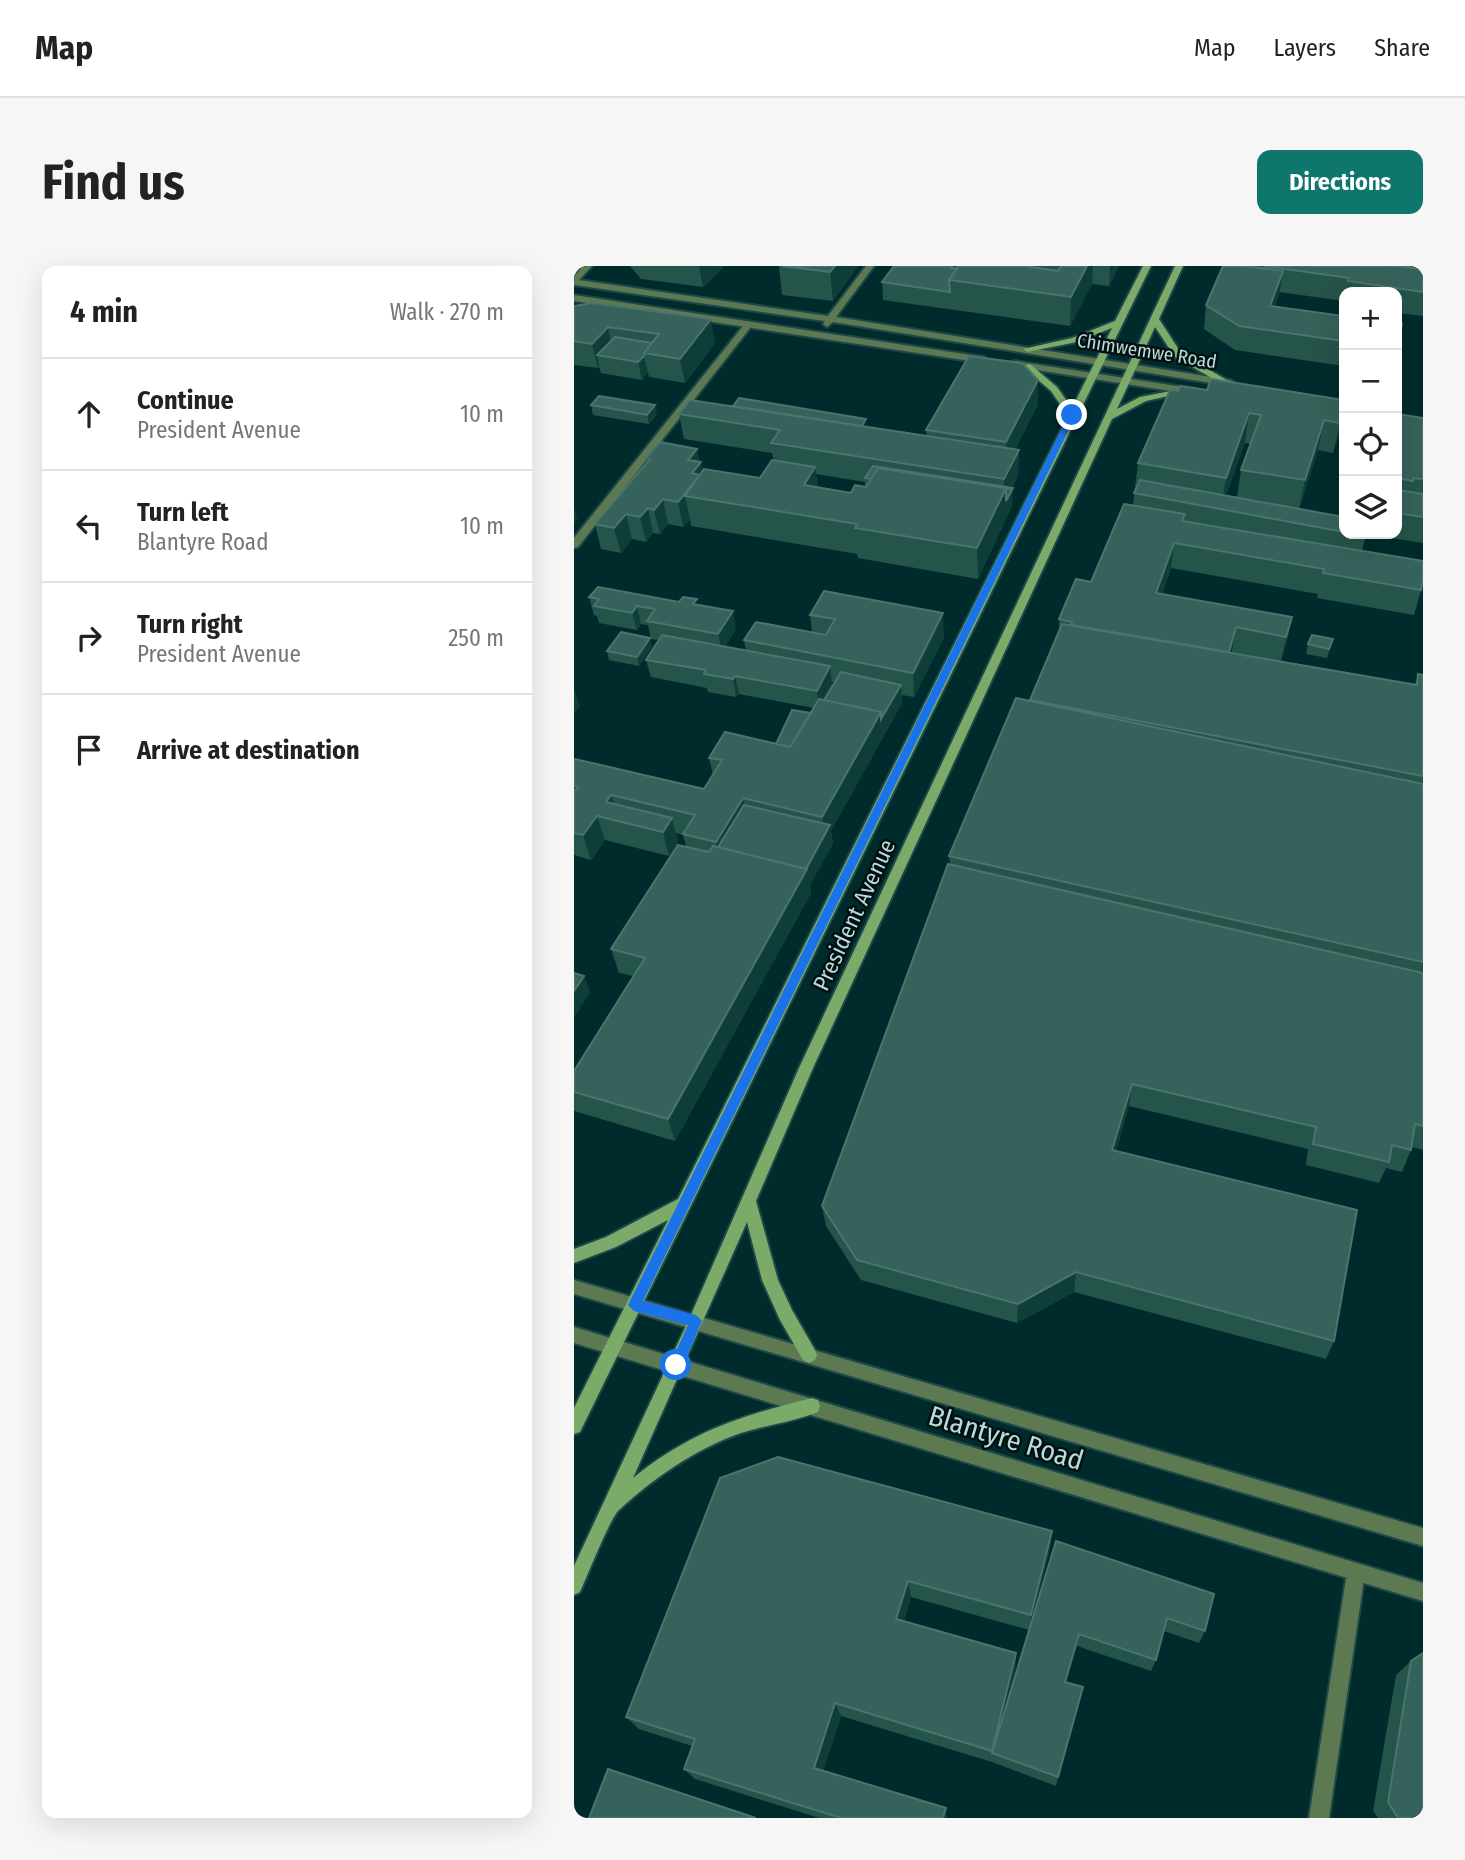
<!DOCTYPE html>
<html lang="en">
<head>
<meta charset="utf-8">
<style>
	body { margin:0; font-family:"Fira Sans Condensed",sans-serif; background:#f6f6f6; color:#222 }
	.controls { position:absolute; right:21px; top:21px; display:grid; overflow:hidden; border-radius:14px; box-shadow:0 7px 28px #0002 }
	.controls button { width:63px; height:63px; display:grid; place-items:center; padding:0; border:0; border-bottom:2px solid #e0e0e0; background:#fff; color:#222; font:35px sans-serif }
	.stop { position:absolute; width:21px; height:21px; margin:-16px; border:5px solid #1a73e8; border-radius:50%; background:#fff }
	.stop.end { background:#1a73e8; border-color:#fff; box-shadow:0 2px 7px #0008 }
	.list { margin:0; padding:0; list-style:none }
	h2 { display:flex; justify-content:space-between; align-items:center; height:91px; margin:0; padding:0 28px; font-size:30px }
	h2 small { font-size:23px; font-weight:400; color:#767676 }
	.list li { display:grid; grid-template-columns:46px 1fr auto; gap:21px; align-items:center; box-sizing:border-box; height:112px; padding:0 28px; border-top:2px solid #e0e0e0 }
	.list b { display:block; font-size:26px; white-space:nowrap }
	.list p { margin:0; font-size:23px; white-space:nowrap; color:#767676 }
	.list em { font-size:23px; font-style:normal; color:#767676 }
	.icon { flex:none; width:38px; height:38px; fill:none; stroke:currentColor; stroke-width:2; stroke-linecap:round; stroke-linejoin:round }
	.map { position:relative; flex:none; width:849px; height:1552px; overflow:hidden; border-radius:14px }
	header { display:flex; align-items:center; gap:42px; box-sizing:border-box; height:98px; padding:0 35px; background:#fff; border-bottom:2px solid #e0e0e0 }
	header strong { font-size:33px }
	nav { display:flex; gap:38px; margin-inline-start:auto; font-size:24px }
	.intro { display:flex; align-items:center; justify-content:space-between; box-sizing:border-box; height:168px; padding:0 42px }
	h1 { margin:0; font-size:49px }
	.button { padding:18px 32px; border-radius:14px; background:#0f766e; color:#fff; font-size:24px; font-weight:700 }
	main { display:flex; gap:42px; padding:0 42px }
	aside { flex:1; background:#fff; border-radius:14px; box-shadow:0 7px 28px #0002 }
	.map>svg:first-child { display:block }
	.lines { fill:none; stroke-linecap:round; stroke-linejoin:round }
	.service-casing { stroke:#1e4748; stroke-width:4 }
	.minor-casing { stroke:#1e4748; stroke-width:4 }
	.secondary-casing { stroke:#1e4748; stroke-width:4 }
	.service { fill:#5c7951; fill-rule:evenodd }
	.minor { fill:#5c7951; fill-rule:evenodd }
	.secondary { fill:#7baa69; fill-rule:evenodd }
	.wall { fill:#25544b; fill-rule:evenodd }
	.shaded-wall { fill:#0f3e38 }
	.building { fill:#35625a; stroke:#4a756e; stroke-width:2 }
	.route { fill:#1a73e8 }
	.labels { text-anchor:middle; dominant-baseline:central; stroke-width:5; stroke-linejoin:round; paint-order:stroke }
	.far-street-label { font-size:19px; fill:#bed8d8; stroke:#001112 }
	.street-label { font-size:23px; fill:#bed8d8; stroke:#001112 }
	.near-street-label { font-size:28px; fill:#bed8d8; stroke:#001112 }
</style>
</head>
<body>
<header>
<strong>Map</strong>
<nav><a>Map</a><a>Layers</a><a>Share</a></nav>
</header>
<div class="intro"><h1>Find us</h1><a class="button">Directions</a></div>
<main>
<aside>
<h2>4 min<small>Walk · 270 m</small></h2>
<ul class="list">
<li><svg class="icon" aria-label="ahead" viewBox="0 0 24 24"><path d="M12 20V5M6 11l6-6 6 6"/></svg><div><b>Continue</b><p>President Avenue</p></div><em>10 m</em></li>
<li><svg class="icon" aria-label="left" viewBox="0 0 24 24"><path d="M17 20v-9H6M10 6l-5 5 5 5"/></svg><div><b>Turn left</b><p>Blantyre Road</p></div><em>10 m</em></li>
<li><svg class="icon" aria-label="right" viewBox="0 0 24 24"><path d="M7 20v-9h11M14 6l5 5-5 5"/></svg><div><b>Turn right</b><p>President Avenue</p></div><em>250 m</em></li>
<li><svg class="icon" aria-label="arrive" viewBox="0 0 24 24"><path d="M6 21V4h12l-3 4 3 4H6"/></svg><div><b>Arrive at destination</b></div></li>
</ul>
</aside>
<div class="map">
<svg width="849" height="1552" viewBox="0 0 849 1552">
	<rect width="100%" height="100%" fill="#002b2c"/>
	<g class="lines">
		<g class="service-casing">
			<path id="service" d="M173 55 180 57 4 281 0 282V272Z
				M782 1297 788 1300 791 1306 755 1552H735L773 1306 776 1300Z"/>
		</g>
		<g class="minor-casing">
			<path id="minor" d="M9 0H18L5 14 254 50 292 0H300L262 51 656 114 661 117 656 120 259 56 253 61 249 58 251 55 0 19V10Z
				M0 29 410 91 414 94 410 97 0 35Z
				M441 95 622 123 627 126 622 129 438 100V96Z
				M0 1014 849 1262V1280L0 1028Z
				M0 1061 849 1317V1335L0 1077Z"/>
		</g>
		<g class="secondary-casing">
			<path id="secondary" d="M569 0H577L6 1166 0 1168V1142L94 954 42 981 0 997V983L32 971 104 933 494 150 477 125 448 100 456 98 483 121 498 142 538 62 503 76 453 86 449 83 498 72 541 55Z
				M601 0H609L585 53 607 87 656 116 648 118 601 91 581 61 543 143 566 131 612 122 617 125 572 135 538 153 239 802 182 935 204 1014 218 1044 241 1084 243 1089 241 1094 235 1097 229 1094 206 1054 188 1014 173 956 59 1212C118 1165 166 1150 238 1132L244 1134 246 1140 244 1146C219 1156 192 1159 167 1167 123 1182 78 1213 45 1244 36 1252 13 1311 6 1326L0 1329V1300L116 1051 225 802Z"/>
		</g>
		<use href="#service" class="service"/>
		<use href="#minor" class="minor"/>
		<use href="#secondary" class="secondary"/>
	</g>
	<path class="wall" d="M56 0H150L129 21 67 13Z
		M205 0H284L259 35 208 29Z
		M320 0H545L535 20 518 18 496 60 309 34 308 16Z
		M649 0H849V50L823 47V26H770V39H769L770 35 705 26 701 40 770 50V100L661 84 630 63 632 39Z
		M0 40 141 77 111 117 75 111 74 107 68 114 27 107 25 101 24 102 0 99Z
		M464 114V138L441 184H445L444 209 438 222V240L404 313 284 292 283 288 117 260 116 253 109 261 94 258 86 268 79 267 72 276 58 273 47 287 27 283 21 258 73 196 72 192 123 183 125 196 129 204 186 212 200 195 198 187 110 173 105 148 293 161 353 170 352 164ZM242 208 291 216V221L277 227 244 222Z
		M633 124 770 134 766 164 759 187 744 184 725 243 765 250 770 221V268H823V148L849 152V277L792 268 788 285 847 324 840 349 743 332 744 328 597 302 588 328 718 351 707 395 841 418 844 408 849 409V884L838 881 828 906 812 902 805 917 732 899 734 883 555 840 542 885 760 1075 752 1093 500 1026 443 1057 287 1014 252 960 248 940 376 599 375 590 456 435 485 366V353L517 316 559 239 564 197 604 125ZM671 177 676 178 667 204 663 231 652 229Z
		M17 139 83 148 75 158 19 149Z
		M15 331 124 339 162 363 151 381 172 385 170 374 238 366 236 349 370 372 340 431 328 429V437L257 565 259 577 236 619 237 627 101 875 0 845V805L59 710 45 707 37 683 112 580 109 569 102 567 104 576 95 590 31 574 17 594 0 589V494L130 523 139 509 135 492 202 478 237 447 240 442 165 428 162 431 134 426 133 422 77 411 72 394 85 374 77 373 74 359 67 358 63 364 25 357 23 350 20 349ZM258 416H261L250 434 258 418Z
		M759 373 753 392 732 388 734 378Z
		M78 381 65 400 35 394 33 385Z
		M146 1212 476 1283 460 1347 482 1275 631 1365 625 1377 590 1365 582 1394 577 1405 503 1380 492 1416 506 1432 482 1520 418 1496 267 1450 249 1505 374 1551 373 1552H245L121 1513 110 1503 118 1480 65 1463 52 1451ZM337 1331 455 1364 432 1441 442 1401V1387L330 1355Z
		M837 1395 849 1552H804L799 1545 822 1409Z"/>
	<path class="shaded-wall" d="M125 0H150L129 21Z
		M261 0H284L259 35 256 6Z
		M513 0H519L518 18 496 60 497 31Z
		M536 0H545L535 20Z
		M709 5 705 29 692 64 696 40Z
		M137 53 141 77 111 117 106 93Z
		M34 61 39 85 23 89 25 101 24 102 18 78Z
		M70 90 74 107 68 114 64 96Z
		M464 114V138L432 201V176Z
		M81 139 83 148 75 158 73 149Z
		M770 141 766 164 759 187 766 157Z
		M675 147 671 177 647 242 652 212Z
		M750 154 744 184 725 244 731 214Z
		M123 183 126 198 127 196 132 221 123 232 111 230 116 253 109 261 104 236 114 194Z
		M445 184 444 209 432 234 439 222 438 240 404 313 403 282 430 227V213Z
		M241 201 245 232 230 219Z
		M89 233 94 258 86 268 80 244Z
		M0 241 3 253 0 257Z
		M74 242 79 267 72 276 66 251Z
		M52 248 58 273 47 287 40 262Z
		M600 277 597 302 579 352 582 327Z
		M63 340 67 358 63 364 58 347Z
		M159 345 162 363 148 386 144 368Z
		M369 347 370 372 340 431 339 407Z
		M718 351 713 376 707 396 712 371Z
		M662 361 658 386 654 388Z
		M76 372 78 381 65 400 63 391Z
		M256 400 258 418 245 443 243 425Z
		M161 410 165 428 162 431 159 413Z
		M327 419 328 437 257 565 259 577 236 619 237 627 101 875 94 853 251 569 248 551 307 446Z
		M0 422 6 440 0 448Z
		M37 529 45 553 32 536Z
		M169 532 174 556 144 588 142 576Z
		M23 550 31 574 17 594 9 569Z
		M98 552 104 576 95 590 89 566Z
		M10 710 16 726 0 752V725Z
		M558 818 555 840 536 905 538 884Z
		M502 1006 500 1026 443 1057 444 1038Z
		M478 1265 476 1283 456 1364 457 1349Z
		M334 1315 337 1331 326 1368 322 1353Z
		M505 1368 503 1380 489 1427 491 1416Z
		M442 1387V1401L420 1488 418 1485Z
		M261 1437 267 1450 247 1512 240 1502Z
		M372 1542 373 1552H369Z"/>
	<path class="building" d="M208 0H261L256 6Z
		M320 0H378L377 2 383 3 375 14 376 26 308 16Z
		M384 0H451L484 5 487 0H513L497 31 375 14Z
		M649 0H672L709 5 696 40 770 50V75L665 60 632 39Z
		M690 0H826L849 3V26L774 15 775 12Z
		M826 0H849V3Z
		M19 37 137 53 106 93 70 87 85 68 34 61 18 78 0 75V40Z
		M823 57 828 58 823 77Z
		M41 71 78 77 70 87V90L64 96 23 89Z
		M395 90 448 97 464 114 432 176 352 164Z
		M637 113 770 134V141L766 157 750 154 731 214 667 204 687 149 675 147 652 212 564 197 596 124 604 125 606 120 633 124Z
		M25 130 81 139 73 149 17 139Z
		M165 132 292 153 288 160 159 140Z
		M116 134 445 184 430 213 197 177 206 164 105 148Z
		M823 148 849 152V213L839 212V215L823 212Z
		M86 176 123 183 114 194 127 196 118 207 126 209 104 236 89 233 80 244 74 242 66 251 52 248 40 262 21 258 76 193 72 192Z
		M198 194 241 201 230 219 277 227 281 219 292 221 304 202 432 222 403 282 281 262 283 258 111 230 130 203 186 212Z
		M299 200 439 222 432 235V222L304 202 297 213 291 212Z
		M566 214 770 251V266L560 227Z
		M823 224 849 228V251L823 247Z
		M770 225V239L767 238Z
		M550 238 611 248 608 255 849 295V314L847 324 749 307 750 303 600 277 582 327 718 351 712 371 662 361 655 386 497 359 498 356 485 353 502 313 517 316Z
		M24 321 105 336 109 331 123 333 119 338 159 345 144 368 73 355 81 343 63 340 58 347 20 340 25 333 15 331Z
		M250 325 369 347 339 407 170 374 182 356 252 369 261 353 236 349Z
		M488 358 843 419 844 408 849 409V510L456 434Z
		M47 366 76 372 63 391 33 385Z
		M88 369 256 400 243 425 161 410 159 413 130 408 132 404 72 394Z
		M738 369 759 373 755 383 734 378Z
		M267 406 327 419 307 453V446L250 434Z
		M442 432 849 518V696L375 590Z
		M245 433 307 446 248 551 169 532 142 576 109 568 121 549 37 529 32 536 98 552 89 566 23 550 9 569 0 567V526L4 521 0 520V494L1 493 130 523 148 494 135 492 151 466 216 481Z
		M218 444 237 447 216 481 202 478Z
		M170 539 256 559 232 603 144 581Z
		M104 579 135 586 139 580 233 603 94 853 0 826V805L71 692 37 683Z
		M374 598 849 707V860L841 858 837 884 818 879 815 896 739 878 742 861 558 818 538 884 783 944 760 1075 502 1006 444 1038 283 994 248 940Z
		M0 707 10 710 0 725Z
		M204 1191 478 1265 457 1349 334 1315 322 1353 442 1387 418 1485 261 1437 240 1502 372 1542 369 1552H267L110 1503 121 1473 52 1451 146 1212Z
		M482 1275 640 1328 631 1365 593 1352 582 1394 505 1368 491 1416 509 1421 484 1511 418 1487Z
		M849 1387V1552H824L814 1536 837 1395Z
		M34 1503 182 1552H15Z"/>
	<path class="route" d="M495 148 502 149 69 1035 122 1049 128 1055 107 1104H97L96 1099 114 1059 60 1045 54 1039Z"/>
	<g class="labels">
		<g class="far-street-label">
			<text transform="translate(573 85) rotate(9)">Chimwemwe Road</text>
		</g>
		<g class="street-label">
			<text transform="translate(280 649) rotate(-65)">President Avenue</text>
		</g>
		<g class="near-street-label">
			<text transform="translate(432 1172) rotate(17)">Blantyre Road</text>
		</g>
	</g>
</svg>
<div class="controls">
<button>+</button>
<button>−</button>
<button><svg class="icon" aria-label="locate" viewBox="0 0 24 24"><circle cx="12" cy="12" r="6"/><path d="M12 2v4M12 18v4M2 12h4M18 12h4"/></svg></button>
<button><svg class="icon" aria-label="layers" viewBox="0 0 24 24"><path d="M12 4l9 5-9 5-9-5zM3 14l9 5 9-5"/></svg></button>
</div>
<div class="stop" style="left:102px;top:1099px"></div>
<div class="stop end" style="left:498px;top:149px"></div>
</div>
</main>
</body>
</html>
